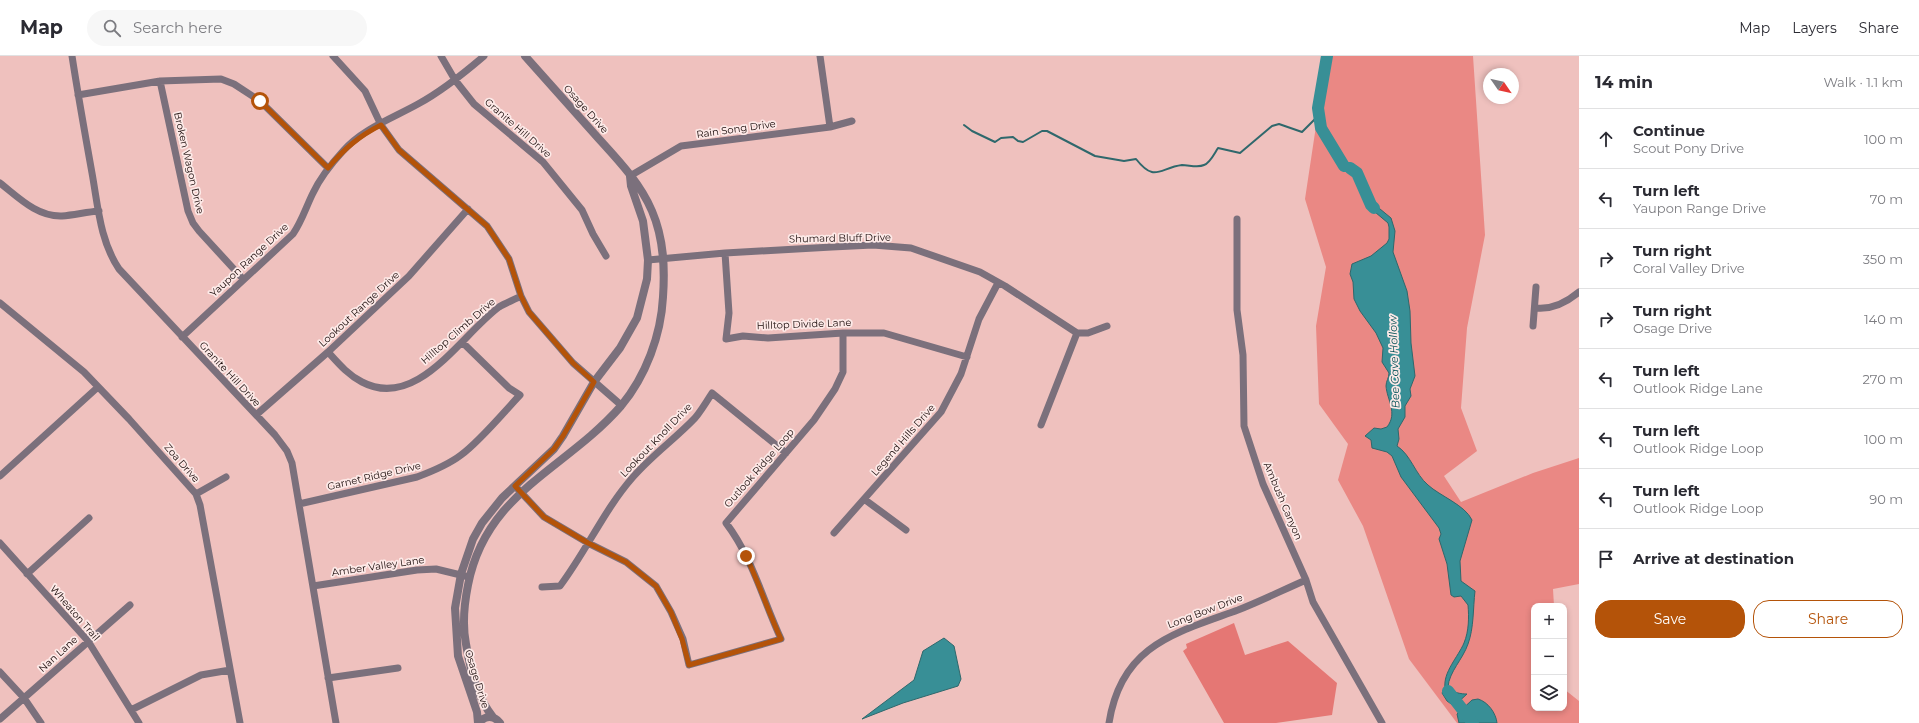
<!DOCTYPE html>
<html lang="en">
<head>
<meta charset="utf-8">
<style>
	body { margin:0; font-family:Montserrat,sans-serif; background:#f7f7f7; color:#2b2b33 }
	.controls { position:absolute; right:12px; bottom:12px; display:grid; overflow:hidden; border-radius:8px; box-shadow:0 2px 6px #0003 }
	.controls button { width:36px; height:36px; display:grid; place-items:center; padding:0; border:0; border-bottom:1px solid #e1e1e2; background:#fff; color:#2b2b33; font:20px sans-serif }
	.compass { position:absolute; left:1483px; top:12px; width:36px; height:36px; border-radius:50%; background:#fff; box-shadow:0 2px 6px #0003; rotate:124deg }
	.stop { position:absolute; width:12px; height:12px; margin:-9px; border:3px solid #b45309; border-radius:50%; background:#fff }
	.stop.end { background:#b45309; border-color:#fff; box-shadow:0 1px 4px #0008 }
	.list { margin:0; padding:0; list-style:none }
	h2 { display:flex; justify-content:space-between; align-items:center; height:52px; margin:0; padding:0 16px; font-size:17px }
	h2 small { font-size:13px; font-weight:400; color:#7c7c81 }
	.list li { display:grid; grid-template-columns:26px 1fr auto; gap:12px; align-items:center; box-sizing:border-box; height:60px; padding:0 16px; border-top:1px solid #e1e1e2 }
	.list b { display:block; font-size:15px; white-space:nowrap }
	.list p { margin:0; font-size:13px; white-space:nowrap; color:#7c7c81 }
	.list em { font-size:13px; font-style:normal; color:#7c7c81 }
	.actions { display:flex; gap:8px; padding:12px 16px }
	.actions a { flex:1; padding:9px 0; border:1px solid #b45309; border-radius:16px; text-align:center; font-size:14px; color:#b45309 }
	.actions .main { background:#b45309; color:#fff }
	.icon { flex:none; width:22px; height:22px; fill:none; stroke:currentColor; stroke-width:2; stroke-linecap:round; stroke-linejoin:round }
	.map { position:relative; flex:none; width:1579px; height:667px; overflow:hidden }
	header { display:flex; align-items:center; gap:24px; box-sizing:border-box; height:56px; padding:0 20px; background:#fff; border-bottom:1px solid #e1e1e2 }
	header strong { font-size:19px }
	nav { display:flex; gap:22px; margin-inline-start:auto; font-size:14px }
	.search { width:280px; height:36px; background:#f7f7f7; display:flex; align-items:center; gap:10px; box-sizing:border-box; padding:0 14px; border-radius:22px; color:#7c7c81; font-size:15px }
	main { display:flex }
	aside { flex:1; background:#fff }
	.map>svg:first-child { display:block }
	.green { fill:#ea8884 }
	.forest { fill:#e57774 }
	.water { fill:#388f96; stroke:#2f686c }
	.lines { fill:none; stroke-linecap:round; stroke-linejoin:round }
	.stream { stroke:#2f686c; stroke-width:2 }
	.river { stroke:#388f96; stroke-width:12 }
	.minor { stroke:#7b707c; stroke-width:7 }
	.tertiary { stroke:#7b707c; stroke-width:8 }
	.route { stroke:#b45309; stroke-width:5 }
	.labels { text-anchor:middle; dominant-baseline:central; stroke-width:3.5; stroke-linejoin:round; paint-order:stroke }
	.street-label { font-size:10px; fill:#1b0c0b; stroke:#fdeae8 }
	.water-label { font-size:11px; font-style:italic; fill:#025157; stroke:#fdeae8 }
</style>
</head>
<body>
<header>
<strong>Map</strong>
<div class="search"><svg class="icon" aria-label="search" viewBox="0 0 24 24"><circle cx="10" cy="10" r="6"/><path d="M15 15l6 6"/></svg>Search here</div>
<nav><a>Map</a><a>Layers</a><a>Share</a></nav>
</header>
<main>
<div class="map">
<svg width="1579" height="667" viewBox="0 0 1579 667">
	<rect width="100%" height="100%" fill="#efc1be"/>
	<path class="green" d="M1332 0H1473L1485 179 1467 272 1461 352 1477 395 1444 420 1461 446 1533 417 1579 402V528L1553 533 1554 550H1534V652H1564V633L1579 645V667H1457L1409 603 1363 470 1338 424 1348 388 1319 348 1316 270 1326 211 1305 143 1316 70Z"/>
	<path class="forest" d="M1234 567 1245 599 1288 585 1337 627 1332 659 1276 667H1224L1183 595 1187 592 1186 588Z"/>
	<path class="water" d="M1367 139 1374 148 1391 162 1395 175 1393 196 1407 235 1410 255 1411 287 1415 320 1410 333 1411 340 1405 350V361L1398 373 1399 383 1397 390C1411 399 1415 418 1428 429 1440 440 1465 449 1472 464L1460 505 1461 525 1475 535C1473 552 1474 572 1468 588 1463 603 1449 616 1448 631 1452 637 1462 638 1467 638L1454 650 1447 645 1442 637 1445 632C1443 616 1458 601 1464 587 1469 575 1469 561 1468 549L1461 540 1454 541 1451 539 1447 508 1439 483 1441 478 1439 472 1401 421 1392 400 1387 396 1372 392 1371 384 1365 380 1374 372 1381 373 1387 371C1398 357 1387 344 1386 330 1386 325 1389 322 1389 317L1382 306 1383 292 1376 277 1360 255 1354 243 1353 226 1350 218 1352 208 1371 200 1387 187 1389 183V171L1388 167 1369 151Z
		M944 582 954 590 961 623 958 630 903 647 862 663 914 624 923 595Z
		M1478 643C1488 646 1496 657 1497 667H1459L1457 658 1472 644Z"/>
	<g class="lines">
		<path class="stream" d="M964 69 972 75 995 86 1001 82 1013 81 1018 85 1023 86 1042 75H1047L1095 100 1124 105 1136 103C1155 127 1159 112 1182 109 1189 109 1198 112 1204 109 1210 107 1214 98 1218 92L1240 97 1272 70 1279 68 1302 76 1319 59"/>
		<path class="river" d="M1327 0 1318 52 1321 72 1344 110
			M1350 112 1357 117 1371 149 1374 152
			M1448 635 1473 667"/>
		<path class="minor" d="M72 0C78 39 85 78 92 117 98 150 100 185 119 213L275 379 287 395 292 407 336 667
			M333 0 365 35 381 69 399 94 487 170 509 203 521 240 529 256 573 307 621 349
			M441 0 455 24 474 48 543 106 582 154 593 178 606 200
			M820 0 830 71
			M160 25 188 155 193 167 199 175 243 223
			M78 39 160 25 221 23 234 28 260 45 328 112
			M630 120 681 90 830 71 852 65
			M0 127C18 141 37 161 62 160 74 159 87 156 99 155
			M1237 163V254L1243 299 1244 370 1263 428 1306 524 1313 546 1382 667
			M725 197 729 257 726 283 743 280 768 282 843 277H884L967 301
			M648 204 725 197 832 191 873 189 911 192 980 216 1005 230 1077 277H1088L1107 270
			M0 247 84 316 129 363 196 438 200 449 240 667
			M1535 252C1552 254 1566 247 1579 236
			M1533 270 1536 231
			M182 281 293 178C302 165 306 151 313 137 320 122 332 107 343 95 362 73 393 62 418 48 442 35 463 18 484 0
			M328 296C338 307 348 319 362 326 417 355 461 279 499 251 505 247 514 244 521 240
			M256 359 328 296 409 220 468 153
			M1041 369 1077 277
			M0 420 98 331
			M515 430 544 461 588 487 626 506 656 530 671 556 683 583 689 609 781 583C763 544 752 501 726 467L814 364 835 333 843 316V277
			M196 438 226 421
			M864 443 906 474
			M299 448 417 421C433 415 448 409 461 399 480 385 503 357 520 339L509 332 462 286
			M834 477 941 356 961 318 979 263 998 227
			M0 487 88 585 139 667
			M27 518 89 462
			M313 530 417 514 436 513 469 521
			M542 531 560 530C587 494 604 454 633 421 652 399 675 383 695 362 701 355 707 345 712 337L786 397
			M0 616 24 642 41 667
			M328 622 398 612
			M131 654 201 619 230 614
			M0 663 130 549
			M1109 667C1121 589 1175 577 1238 554 1261 545 1283 534 1306 524"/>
		<path class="tertiary" d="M493 661C477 642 470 613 466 588 462 568 464 549 468 529 486 436 565 414 621 350 646 320 661 279 663 241 665 212 664 183 652 155 640 127 619 105 599 83 574 55 549 27 525 0
			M478 667 477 656 458 600 455 552 461 518 473 483 482 467 502 442 554 393 563 380 594 326 620 292 637 262 647 223 648 204 643 165 631 130 630 120
			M479 667C485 659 494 659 500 667"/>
	</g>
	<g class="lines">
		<path class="route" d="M260 45 328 112C344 93 359 80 381 69L399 94 487 170 509 203 521 240 529 256 573 307 594 326 563 380 554 393 515 430 544 461 588 487 626 506 656 530 671 556 682 583 689 609 781 583C768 555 759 527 746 500"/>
	</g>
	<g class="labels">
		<g class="street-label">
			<text transform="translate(586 53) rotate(48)">Osage Drive</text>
			<text transform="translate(518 72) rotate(41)">Granite Hill Drive</text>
			<text transform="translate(736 73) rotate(-8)">Rain Song Drive</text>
			<text transform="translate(189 107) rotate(77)">Broken Wagon Drive</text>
			<text transform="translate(840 182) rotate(-1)">Shumard Bluff Drive</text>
			<text transform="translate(249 204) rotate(-43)">Yaupon Range Drive</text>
			<text transform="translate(359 253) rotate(-43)">Lookout Range Drive</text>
			<text transform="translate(804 268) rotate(-2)">Hilltop Divide Lane</text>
			<text transform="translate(458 275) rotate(-41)">Hilltop Climb Drive</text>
			<text transform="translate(230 318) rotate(47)">Granite Hill Drive</text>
			<text transform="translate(656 384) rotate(-46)">Lookout Knoll Drive</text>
			<text transform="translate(903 384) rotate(-49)">Legend Hills Drive</text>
			<text transform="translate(182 407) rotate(49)">Zoa Drive</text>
			<text transform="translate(759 412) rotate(-49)">Outlook Ridge Loop</text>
			<text transform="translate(374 420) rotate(-13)">Garnet Ridge Drive</text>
			<text transform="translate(1283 445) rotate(67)">Ambush Canyon</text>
			<text transform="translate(378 510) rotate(-8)">Amber Valley Lane</text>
			<text transform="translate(1205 555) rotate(-21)">Long Bow Drive</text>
			<text transform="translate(75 557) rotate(49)">Wheaton Trail</text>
			<text transform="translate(58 598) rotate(-42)">Nan Lane</text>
			<text transform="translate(477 623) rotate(73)">Osage Drive</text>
		</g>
		<g class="water-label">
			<text transform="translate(1394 306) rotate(-92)">Bee Cave Hollow</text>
		</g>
	</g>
</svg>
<div class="controls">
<button>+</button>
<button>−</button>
<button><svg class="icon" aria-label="layers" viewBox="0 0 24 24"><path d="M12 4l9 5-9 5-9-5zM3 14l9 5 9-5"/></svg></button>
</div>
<svg class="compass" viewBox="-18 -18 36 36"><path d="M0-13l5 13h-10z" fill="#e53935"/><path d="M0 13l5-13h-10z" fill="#7c7c81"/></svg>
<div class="stop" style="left:260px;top:45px"></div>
<div class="stop end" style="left:746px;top:500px"></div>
</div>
<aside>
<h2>14 min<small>Walk · 1.1 km</small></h2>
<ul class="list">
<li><svg class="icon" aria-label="ahead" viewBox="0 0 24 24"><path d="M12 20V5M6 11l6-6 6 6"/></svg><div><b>Continue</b><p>Scout Pony Drive</p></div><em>100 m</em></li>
<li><svg class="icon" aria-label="left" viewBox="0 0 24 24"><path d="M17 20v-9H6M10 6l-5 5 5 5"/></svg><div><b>Turn left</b><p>Yaupon Range Drive</p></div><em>70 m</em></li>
<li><svg class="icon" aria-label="right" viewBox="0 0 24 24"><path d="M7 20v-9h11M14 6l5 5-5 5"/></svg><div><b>Turn right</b><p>Coral Valley Drive</p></div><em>350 m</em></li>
<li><svg class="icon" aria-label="right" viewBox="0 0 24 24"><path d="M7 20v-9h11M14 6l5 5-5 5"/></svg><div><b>Turn right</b><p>Osage Drive</p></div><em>140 m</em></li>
<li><svg class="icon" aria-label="left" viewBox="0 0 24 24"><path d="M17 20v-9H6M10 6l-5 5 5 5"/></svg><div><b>Turn left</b><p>Outlook Ridge Lane</p></div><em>270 m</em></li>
<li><svg class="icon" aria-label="left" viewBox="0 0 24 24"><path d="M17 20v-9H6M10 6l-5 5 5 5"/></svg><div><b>Turn left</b><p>Outlook Ridge Loop</p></div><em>100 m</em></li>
<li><svg class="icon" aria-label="left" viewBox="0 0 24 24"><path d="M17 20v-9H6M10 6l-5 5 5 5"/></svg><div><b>Turn left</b><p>Outlook Ridge Loop</p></div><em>90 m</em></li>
<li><svg class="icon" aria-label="arrive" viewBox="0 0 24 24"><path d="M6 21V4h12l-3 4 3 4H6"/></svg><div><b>Arrive at destination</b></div></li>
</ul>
<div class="actions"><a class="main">Save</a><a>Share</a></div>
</aside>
</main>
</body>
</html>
